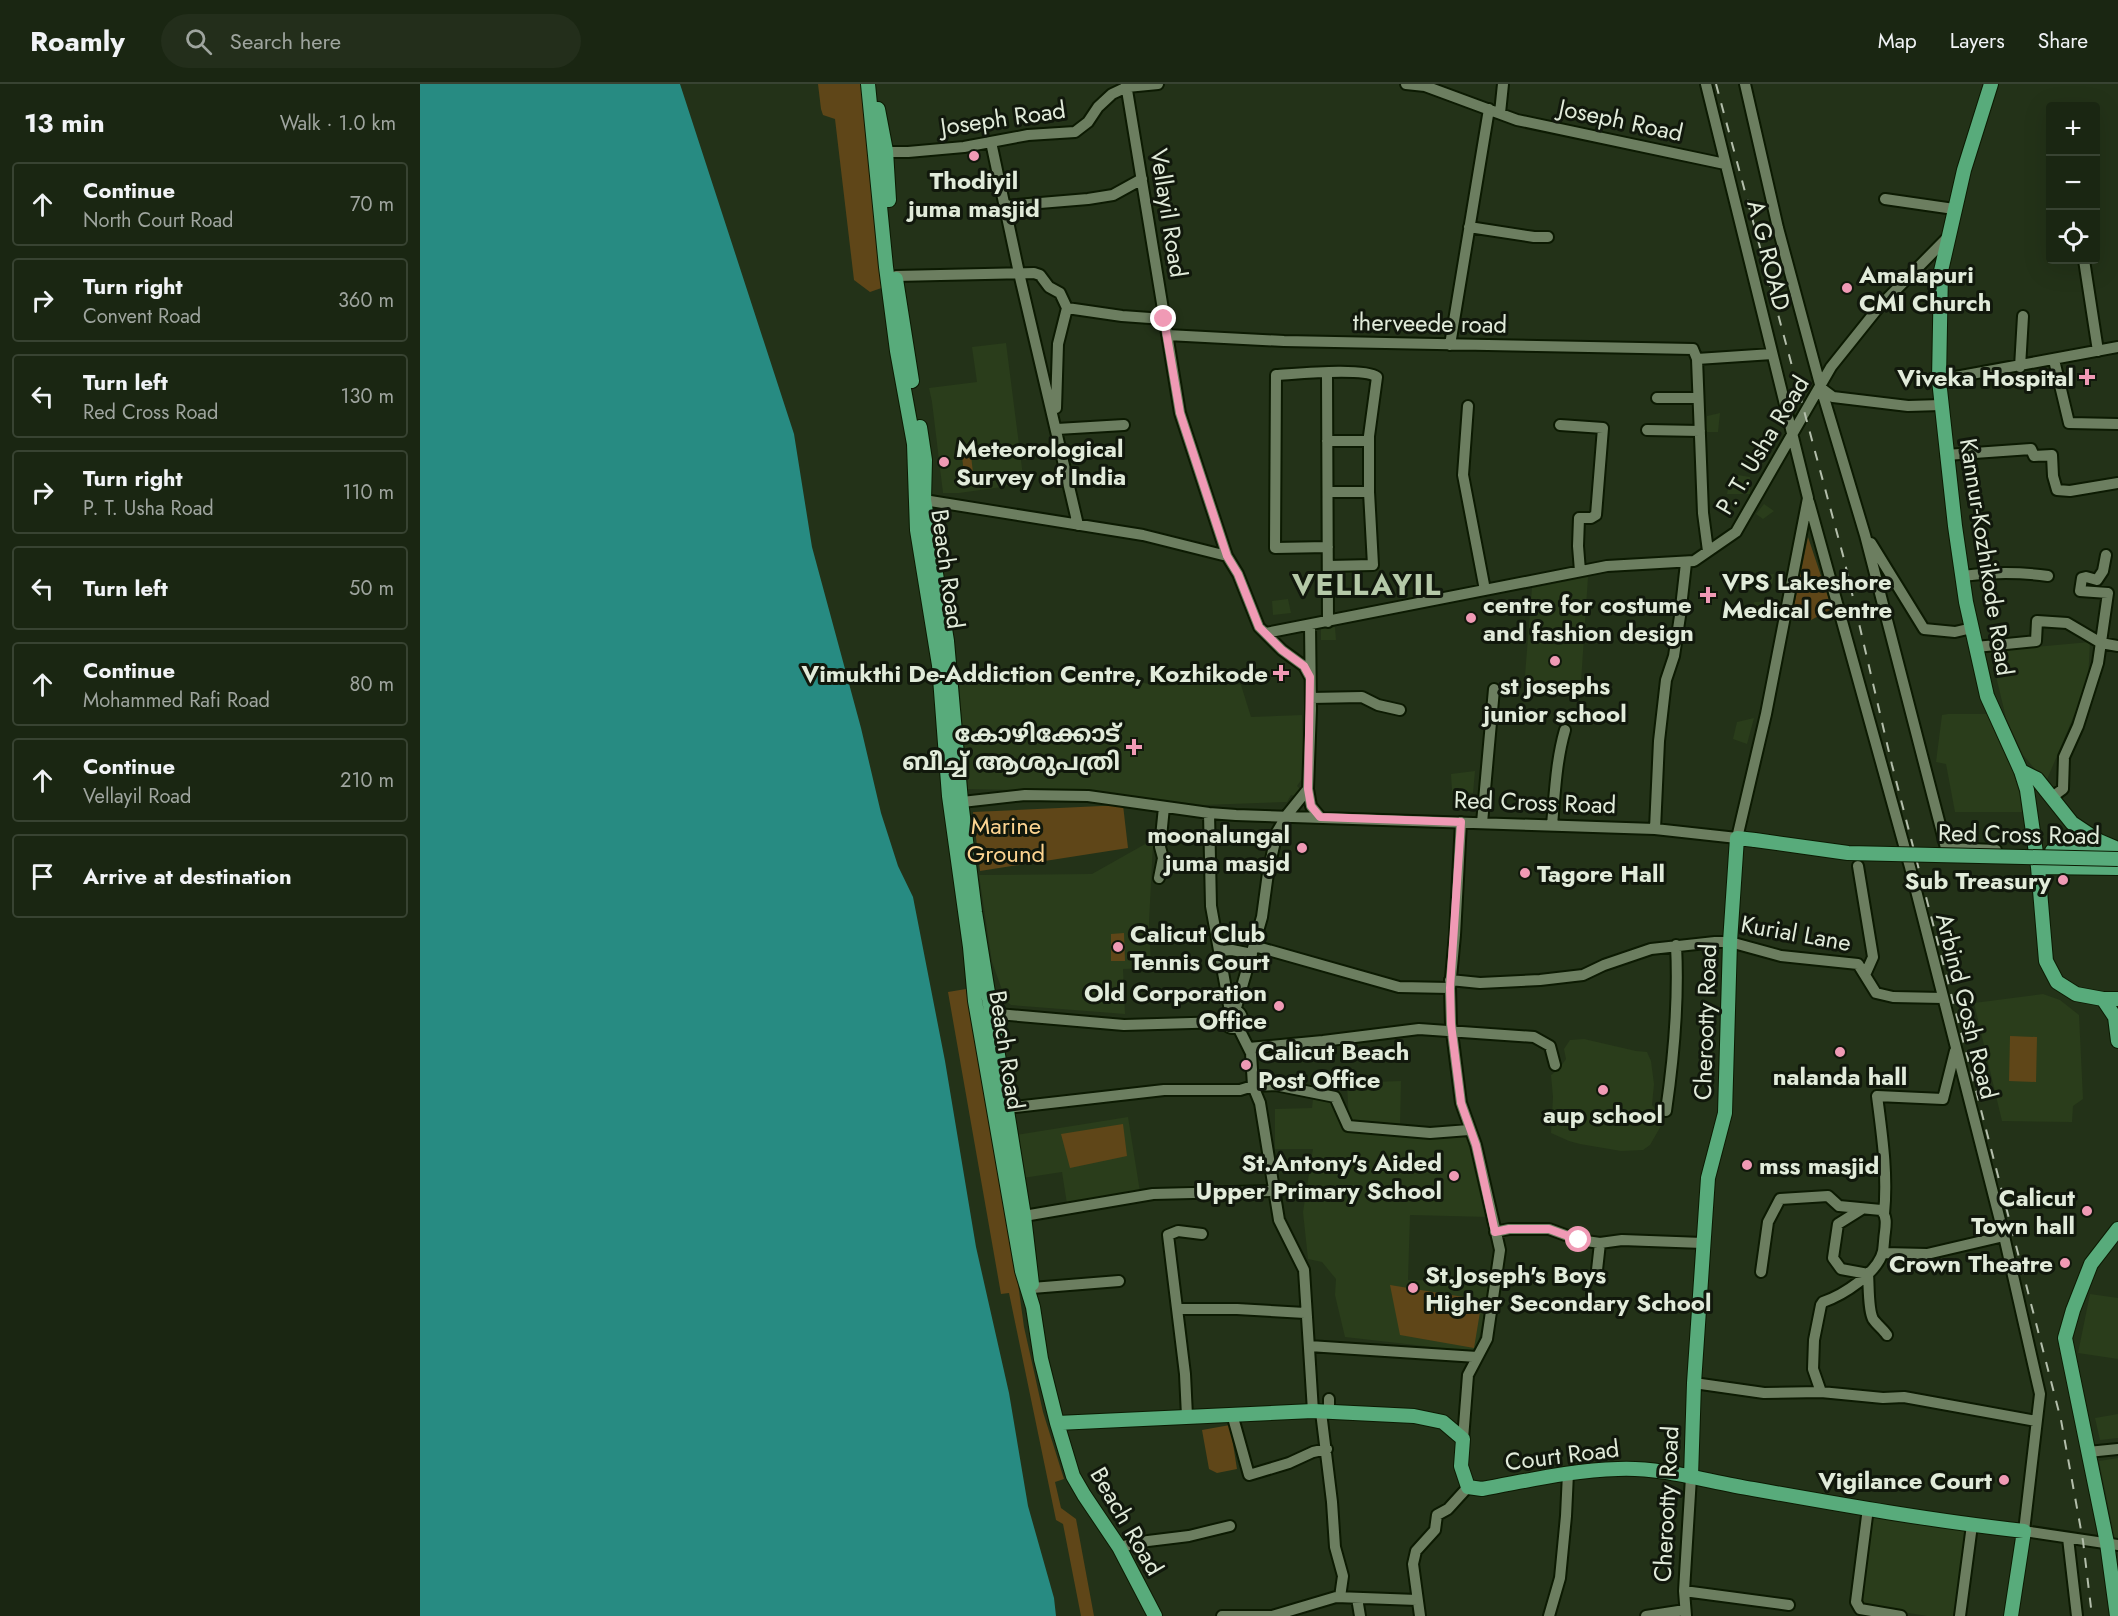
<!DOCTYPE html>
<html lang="en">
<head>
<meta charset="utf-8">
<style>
	body { margin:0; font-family:Jost,"Noto Sans Malayalam",sans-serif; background:#232e1b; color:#f1f3f6 }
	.controls { position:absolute; right:18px; top:18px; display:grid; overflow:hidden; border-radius:6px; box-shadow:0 6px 24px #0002 }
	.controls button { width:54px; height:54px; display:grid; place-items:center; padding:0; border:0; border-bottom:2px solid #384332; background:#1a2612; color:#f1f3f6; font:30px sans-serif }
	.stop { position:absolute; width:18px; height:18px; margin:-14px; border:4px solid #f09ab5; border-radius:50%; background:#fff }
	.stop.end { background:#f09ab5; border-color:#fff; box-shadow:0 2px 6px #0008 }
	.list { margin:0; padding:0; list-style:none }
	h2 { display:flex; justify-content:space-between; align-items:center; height:78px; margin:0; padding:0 24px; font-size:26px }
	h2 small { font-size:20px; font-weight:400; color:#9fa59f }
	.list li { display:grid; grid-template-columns:39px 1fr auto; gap:18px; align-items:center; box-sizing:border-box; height:84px; margin:0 12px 12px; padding:0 12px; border:2px solid #384332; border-radius:6px }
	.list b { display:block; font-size:22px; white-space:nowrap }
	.list p { margin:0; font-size:20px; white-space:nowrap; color:#9fa59f }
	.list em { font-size:20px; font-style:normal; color:#9fa59f }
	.icon { flex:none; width:33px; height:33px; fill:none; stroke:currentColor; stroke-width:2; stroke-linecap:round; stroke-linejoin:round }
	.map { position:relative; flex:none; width:1698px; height:1532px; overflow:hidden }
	header { display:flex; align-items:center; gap:36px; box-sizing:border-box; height:84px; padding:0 30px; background:#1a2612; border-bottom:2px solid #384332 }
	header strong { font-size:28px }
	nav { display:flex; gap:33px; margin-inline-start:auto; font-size:21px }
	.search { width:420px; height:54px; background:#232e1b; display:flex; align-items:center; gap:15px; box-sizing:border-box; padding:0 21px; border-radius:33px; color:#9fa59f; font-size:22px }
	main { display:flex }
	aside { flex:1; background:#1a2612 }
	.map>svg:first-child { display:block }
	.built { fill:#2a3d1b }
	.green { fill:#5f4618 }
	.water { fill:#278b82 }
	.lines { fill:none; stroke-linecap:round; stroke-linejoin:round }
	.minor-casing { stroke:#0c1a02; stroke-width:14 }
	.major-casing { stroke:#0c1a02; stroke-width:16 }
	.minor { stroke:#6c7e60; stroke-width:10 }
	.major { stroke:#58ab7b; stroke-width:14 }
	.rail { stroke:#b3beab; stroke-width:2; stroke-dasharray:10 10; stroke-linecap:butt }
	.major-bridge-casing { stroke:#0c1a02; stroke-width:16; stroke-linecap:butt }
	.major-bridge { stroke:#58ab7b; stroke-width:14 }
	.route { stroke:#f09ab5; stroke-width:8 }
	.poi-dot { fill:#f09ab5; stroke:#11180c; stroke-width:2 }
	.labels { text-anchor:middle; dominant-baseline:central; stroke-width:6; stroke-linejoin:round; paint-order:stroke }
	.street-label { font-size:24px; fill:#e1ebda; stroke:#11180c }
	.poi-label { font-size:24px; font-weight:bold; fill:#e1ebda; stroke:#11180c; text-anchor:end }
	.park-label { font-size:24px; fill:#fdd491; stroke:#11180c }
	.district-label { font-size:30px; font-weight:bold; letter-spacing:1.5px; fill:#b5c9a8; stroke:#11180c }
</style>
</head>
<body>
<header>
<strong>Roamly</strong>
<div class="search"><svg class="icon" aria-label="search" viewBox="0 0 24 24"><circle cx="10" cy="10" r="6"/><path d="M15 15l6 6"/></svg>Search here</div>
<nav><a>Map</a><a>Layers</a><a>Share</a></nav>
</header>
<main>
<aside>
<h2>13 min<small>Walk · 1.0 km</small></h2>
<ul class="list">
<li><svg class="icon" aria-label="ahead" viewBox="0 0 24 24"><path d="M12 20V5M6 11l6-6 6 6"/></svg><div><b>Continue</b><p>North Court Road</p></div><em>70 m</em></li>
<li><svg class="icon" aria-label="right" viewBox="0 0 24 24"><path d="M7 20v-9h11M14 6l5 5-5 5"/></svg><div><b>Turn right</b><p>Convent Road</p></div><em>360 m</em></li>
<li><svg class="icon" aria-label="left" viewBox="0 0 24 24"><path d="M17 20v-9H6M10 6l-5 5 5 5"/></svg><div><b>Turn left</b><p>Red Cross Road</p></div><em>130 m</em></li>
<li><svg class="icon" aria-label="right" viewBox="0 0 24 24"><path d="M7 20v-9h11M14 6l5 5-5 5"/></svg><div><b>Turn right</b><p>P. T. Usha Road</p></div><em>110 m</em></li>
<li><svg class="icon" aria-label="left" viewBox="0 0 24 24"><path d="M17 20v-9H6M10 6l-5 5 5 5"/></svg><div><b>Turn left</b></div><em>50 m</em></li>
<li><svg class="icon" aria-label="ahead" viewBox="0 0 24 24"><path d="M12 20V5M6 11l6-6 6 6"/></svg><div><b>Continue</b><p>Mohammed Rafi Road</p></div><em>80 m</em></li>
<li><svg class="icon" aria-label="ahead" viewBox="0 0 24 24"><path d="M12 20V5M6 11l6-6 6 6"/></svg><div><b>Continue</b><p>Vellayil Road</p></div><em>210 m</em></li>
<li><svg class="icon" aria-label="arrive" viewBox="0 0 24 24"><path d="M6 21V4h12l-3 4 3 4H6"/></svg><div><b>Arrive at destination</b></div></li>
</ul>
</aside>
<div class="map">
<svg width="1698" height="1532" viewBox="0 0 1698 1532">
	<rect width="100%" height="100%" fill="#233218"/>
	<path class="built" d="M586 259 604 400 539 409H523L512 318 509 304 557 298 552 263Z
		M1300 329 1298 348H1285L1287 332Z
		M1311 390 1330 393V410H1307Z
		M1344 420 1354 427 1343 435 1336 430Z
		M1354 490 1352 500 1338 501 1337 491Z
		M1168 493 1160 613 1104 604 1112 504Z
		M868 515 871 529 853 531 852 517Z
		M1352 517 1351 531H1335L1334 518Z
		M915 543 916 556H901V545Z
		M1670 558 1668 598 1626 698 1603 671 1586 634 1570 567Z
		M644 586 742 602 802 598 821 601 831 633 882 631 884 692 877 702 884 709 875 712 871 711 867 718 784 721 658 707 548 705 538 589Z
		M1528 630H1567L1597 690 1606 728H1535L1526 680 1516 678 1522 631Z
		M1334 634 1327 660 1313 655 1317 638Z
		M1055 687 1053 709 1032 707 1031 690Z
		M727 759 733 760 729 838 731 884 703 885 705 930 591 921 586 917 572 878 559 791 672 790Z
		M1623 910 1640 916 1659 931 1663 1015 1653 1022 1652 1038 1582 1037 1554 919Z
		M1164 955 1216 967 1227 968 1231 977 1234 1000 1232 1021 1240 1030 1242 1040 1230 1061 1223 1066 1201 1067 1160 1060 1149 1057 1131 1049 1133 1013 1131 991 1139 985 1146 975 1144 965 1150 956Z
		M981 997 980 1043 929 1040 927 999Z
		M893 1015 913 1016 925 1047 1009 1052 1049 1051 1069 1133 990 1131 988 1196 1072 1197 1056 1268 925 1253 915 1211 916 1195 902 1178 888 1175 883 1128 893 1065H855V1025L892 1024Z
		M708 1033 720 1108 647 1120 642 1088 603 1094 596 1051Z
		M1670 1210 1698 1214V1275L1658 1269Z
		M1698 1330V1354L1680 1356 1675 1334Z
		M1698 1374V1470L1679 1377Z
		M1452 1432 1550 1445 1537 1532H1507L1440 1521Z"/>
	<path class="green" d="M398 0H445L470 201 450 208 434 196 415 35 403 31 401 25Z
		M551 371 553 389 544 390 542 372Z
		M1388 453 1412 525 1391 536 1373 527Z
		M703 721 708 764 560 787 553 728Z
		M704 849 705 877H691V850Z
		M546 905 596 1185 604 1243 623 1328 644 1395 635 1398 641 1424 656 1435 674 1532H661L643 1440 636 1436 589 1209 581 1210 528 908Z
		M1590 952 1617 953 1616 998 1589 997Z
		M703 1040 707 1072 650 1084 641 1050Z
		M970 1201 1062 1216 1054 1264 980 1251Z
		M810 1341 817 1385 797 1389 789 1385 782 1346Z"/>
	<path class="water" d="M0 0H260L374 350 392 463 441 644 461 729 478 782 493 813 525 977 556 1163 589 1309 608 1422 634 1514 636 1532H0Z"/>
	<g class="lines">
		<g class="minor-casing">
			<path id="minor" d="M706 0 760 329 807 472
				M986 0 1005 2 1097 36 1305 80
				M1325 0 1358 144 1401 304 1445 451 1526 764 1576 766
				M1080 29 1083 0
				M571 58 599 189 658 441
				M461 68H488L544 63 608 51 655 48 668 38 678 23 692 10 707 3 738 0
				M1465 115 1534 125
				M585 122 668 115 693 111 722 95
				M1049 143 1114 153H1128
				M1664 176 1678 267
				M476 192 614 189 620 191 629 203 640 209 647 224 702 232 744 235
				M747 251 864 257 1273 265 1277 275 1283 429 1288 467
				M1030 261 1069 25
				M1277 275 1352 270
				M1634 276 1649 339 1698 340
				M1600 283 1603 232
				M907 289 908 538
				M1519 296 1698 263
				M1401 304 1413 313 1488 322 1521 321
				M1237 314H1277
				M1048 322 1043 391 1065 506
				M636 324 638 260 647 224
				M1140 341 1183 344 1176 431 1171 434H1159L1158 462 1160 487
				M637 345 704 341
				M1227 346 1280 347
				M907 357H949
				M1526 371 1611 365 1614 372 1632 371 1633 392 1637 406 1650 407 1698 399
				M908 408H949V352L957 293C944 283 875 290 856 291L855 464 908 463
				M504 416 723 451 807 472 818 490 839 543 862 566 884 582 890 593
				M1389 418 1490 783 1584 1152 1620 1310 1604 1447 1698 1461
				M1451 459 1504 545 1535 548 1552 544
				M908 482 953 481 949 408
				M1542 492C1571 488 1600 488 1628 492
				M846 549 1187 482 1274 477 1316 448 1411 283 1459 223 1527 154
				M1556 563 1616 557 1617 537 1647 539 1681 559 1698 562
				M891 614 942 613 958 621 980 626
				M888 705 891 722 900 733
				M1632 713 1643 705 1644 673 1658 642 1678 579 1688 509 1660 507 1662 494 1666 493 1677 496 1683 487 1686 471
				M533 719 605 711 668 712 789 729 816 731 1235 745 1317 754 1346 630 1388 414 1286 0
				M789 729 791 822 810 927
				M1041 738 1035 851 1030 904 1031 940 1041 1019 1056 1061 1080 1166 1067 1255 1048 1291 1043 1355
				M1062 739 1074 605
				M1132 741C1135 709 1136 677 1145 646
				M1235 745 1239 657 1246 596 1254 572 1260 532 1266 479
				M1438 782 1453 873 1445 891
				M739 794 743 774 740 763 744 723
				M834 862 979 903 1030 904
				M799 867 812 866 832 870
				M1030 896 1060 899 1120 896 1163 891 1184 881 1231 865 1295 858H1310L1361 872 1438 880 1456 909 1473 913 1523 914
				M804 935a9 9 0 1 1 18 0a9 9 0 1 1-18 0Z
				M815 927 842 833 848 789 857 748 867 731 888 705 891 625 890 541
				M566 929 704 941 805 938
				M818 943 831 969 833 1002 840 1019 859 1136 884 1186 893 1327
				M829 964 903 957 999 945 1114 953 1130 962 1135 981
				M586 1024 744 1006H820L833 1002 855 1001 915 1013 928 1042 1010 1049 1049 1046
				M1246 1027C1254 972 1259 917 1256 861
				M1442 1125 1418 1140 1413 1174 1421 1185 1448 1190C1449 1202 1448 1226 1453 1235 1457 1241 1463 1245 1467 1251
				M1464 1130C1468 1090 1462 1051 1457 1012L1523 1015 1535 967
				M604 1132 733 1110 856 1107
				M1075 1148 1089 1145H1129L1159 1156 1180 1159 1202 1156 1283 1159
				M1463 1169 1507 1170 1584 1152
				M1177 1186 1180 1159
				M1341 1188 1348 1138 1360 1115 1408 1112 1419 1122 1461 1126C1467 1132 1466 1140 1465 1148 1464 1154 1464 1161 1463 1167 1458 1189 1423 1211 1403 1218L1401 1221 1394 1256 1393 1285 1401 1308
				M612 1204 699 1197
				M758 1225H817L885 1229
				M889 1262 1057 1273
				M1274 1299 1344 1309 1401 1308 1463 1314 1484 1313 1616 1337
				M909 1315V1328
				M901 1328 912 1418 915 1463 923 1492 920 1513
				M812 1330 829 1391 869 1379 893 1368 907 1365
				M767 1332 765 1290 748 1151 758 1147 782 1150
				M1668 1368 1698 1365
				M1448 1424 1436 1518 1440 1525 1481 1532
				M1648 1454 1657 1532
				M699 1463 728 1457 769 1452 810 1442
				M1264 1507 1369 1521
				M937 1514 940 1532
				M802 1532H852L916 1513 997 1516
				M1000 1532 993 1480 996 1467 1015 1446 1017 1431 1028 1425 1048 1403
				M1129 1532 1140 1494 1146 1432 1148 1389
				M1226 1532 1265 1526
				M1266 1532 1264 1507 1271 1393
				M1540 1532 1552 1441"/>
		</g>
		<g class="major-casing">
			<path id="major" d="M448 0 466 183 477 267 494 360 497 446 519 581 529 712 550 863 555 917 602 1187 613 1223 621 1275 637 1339 653 1392 664 1411 699 1463 735 1532
				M1571 0 1544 86 1521 187 1519 296 1535 442 1546 518 1567 612 1601 687 1607 706 1618 783 1626 877 1637 898 1656 910 1683 915H1698
				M458 25 466 67 469 116
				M476 195 492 297
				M500 343 505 376 504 416 527 557 541 717 555 828 604 1132 612 1200
				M1601 687 1617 695 1652 739 1679 757 1698 765
				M1632 767 1697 768
				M1618 783 1698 784
				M1683 915 1695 933 1698 957
				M637 1339 893 1327 994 1332 1023 1338 1043 1355 1041 1382 1048 1403 1062 1405C1107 1397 1152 1386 1198 1385 1244 1383 1288 1398 1333 1405 1423 1421 1513 1437 1604 1447L1591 1532
				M1271 1393 1274 1299 1288 1094 1305 1029 1310 858 1317 754 1335 756
				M1697 1532 1687 1459 1645 1254 1653 1226 1671 1180 1698 1145"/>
		</g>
		<use href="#minor" class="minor"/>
		<use href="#major" class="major"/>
		<path class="rail" d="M1296 0 1424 475 1472 681 1641 1336 1663 1457 1672 1532"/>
		<g class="major-bridge-casing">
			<path id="major-bridge" d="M1335 756 1428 769 1698 775"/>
		</g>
		<use href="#major-bridge" class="major-bridge"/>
	</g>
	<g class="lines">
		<path class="route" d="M744 235 760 329 807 472 818 490 839 543 862 566 884 582 890 593 888 705 891 722 900 733 1041 738 1030 904 1031 940 1041 1019 1056 1061 1075 1148 1089 1145H1129L1159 1156"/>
	</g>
	<g class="poi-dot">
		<circle cx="554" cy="72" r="6"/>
		<circle cx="1427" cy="204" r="6"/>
		<path d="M1664 284h6v6h6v6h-6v6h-6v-6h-6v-6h6z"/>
		<circle cx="524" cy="378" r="6"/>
		<path d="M1285 502h6v6h6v6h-6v6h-6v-6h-6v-6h6z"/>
		<circle cx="1051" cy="534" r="6"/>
		<circle cx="1135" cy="577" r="6"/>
		<path d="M858 580h6v6h6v6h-6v6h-6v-6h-6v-6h6z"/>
		<path d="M711 654h6v6h6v6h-6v6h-6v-6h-6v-6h6z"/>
		<circle cx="882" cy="764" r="6"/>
		<circle cx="1105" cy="789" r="6"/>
		<circle cx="1643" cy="796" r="6"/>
		<circle cx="698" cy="863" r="6"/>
		<circle cx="859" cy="922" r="6"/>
		<circle cx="1420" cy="968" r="6"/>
		<circle cx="826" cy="981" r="6"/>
		<circle cx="1183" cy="1006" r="6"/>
		<circle cx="1327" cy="1081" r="6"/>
		<circle cx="1034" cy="1092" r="6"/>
		<circle cx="1667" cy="1127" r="6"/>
		<circle cx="1645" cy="1179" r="6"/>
		<circle cx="993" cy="1204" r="6"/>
		<circle cx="1584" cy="1396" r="6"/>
	</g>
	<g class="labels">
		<g class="street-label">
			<text transform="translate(583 34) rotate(-8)">Joseph Road</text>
			<text transform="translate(1201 36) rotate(12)">Joseph Road</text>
			<text transform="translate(749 129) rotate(81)">Vellayil Road</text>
			<text transform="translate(1349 171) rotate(76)">A G ROAD</text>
			<text transform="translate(1010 239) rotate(1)">therveede road</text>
			<text transform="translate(1342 361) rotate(-59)">P. T. Usha Road</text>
			<text transform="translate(1567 473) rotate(81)">Kannur-Kozhikode Road</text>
			<text transform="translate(528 485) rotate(82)">Beach Road</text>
			<text transform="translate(1115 718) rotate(2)">Red Cross Road</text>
			<text transform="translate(1599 750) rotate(1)">Red Cross Road</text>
			<text transform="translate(1376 849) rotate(10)">Kurial Lane</text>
			<text transform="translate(1547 922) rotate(76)">Arbind Gosh Road</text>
			<text transform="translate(1285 938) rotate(-88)">Cherootty Road</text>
			<text transform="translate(587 966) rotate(81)">Beach Road</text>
			<text transform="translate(1142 1371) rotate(-7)">Court Road</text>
			<text transform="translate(1246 1420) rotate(-87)">Cherootty Road</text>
			<text transform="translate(707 1437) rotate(60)">Beach Road</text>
		</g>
		<g class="poi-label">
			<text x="554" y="96" text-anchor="middle">Thodiyil<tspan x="554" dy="28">juma masjid</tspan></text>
			<text x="1439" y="190" text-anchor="start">Amalapuri<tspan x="1439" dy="28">CMI Church</tspan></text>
			<text x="1654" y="293">Viveka Hospital</text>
			<text x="536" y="364" text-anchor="start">Meteorological<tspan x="536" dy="28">Survey of India</tspan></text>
			<text x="1302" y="497" text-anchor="start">VPS Lakeshore<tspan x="1302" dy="28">Medical Centre</tspan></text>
			<text x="1063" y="520" text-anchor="start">centre for costume<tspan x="1063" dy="28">and fashion design</tspan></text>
			<text x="848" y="589">Vimukthi De-Addiction Centre, Kozhikode</text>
			<text x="1135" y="601" text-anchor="middle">st josephs<tspan x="1135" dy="28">junior school</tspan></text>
			<text x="700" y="649">കോഴിക്കോട്<tspan x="700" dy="28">ബീച്ച് ആശുപത്രി</tspan></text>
			<text x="870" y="750">moonalungal<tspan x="870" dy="28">juma masjd</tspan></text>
			<text x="1117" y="789" text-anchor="start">Tagore Hall</text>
			<text x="1631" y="796">Sub Treasury</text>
			<text x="710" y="849" text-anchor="start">Calicut Club<tspan x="710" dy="28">Tennis Court</tspan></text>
			<text x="847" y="908">Old Corporation<tspan x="847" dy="28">Office</tspan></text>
			<text x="838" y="967" text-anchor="start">Calicut Beach<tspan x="838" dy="28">Post Office</tspan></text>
			<text x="1420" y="992" text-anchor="middle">nalanda hall</text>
			<text x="1183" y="1030" text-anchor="middle">aup school</text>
			<text x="1022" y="1078">St.Antony's Aided<tspan x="1022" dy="28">Upper Primary School</tspan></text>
			<text x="1339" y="1081" text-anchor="start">mss masjid</text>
			<text x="1655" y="1113">Calicut<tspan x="1655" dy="28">Town hall</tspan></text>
			<text x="1633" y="1179">Crown Theatre</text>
			<text x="1005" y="1190" text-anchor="start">St.Joseph's Boys<tspan x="1005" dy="28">Higher Secondary School</tspan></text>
			<text x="1572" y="1396">Vigilance Court</text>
		</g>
		<g class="park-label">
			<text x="586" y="741">Marine<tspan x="586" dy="28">Ground</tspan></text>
		</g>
		<g class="district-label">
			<text x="947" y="500">VELLAYIL</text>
		</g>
	</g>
</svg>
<div class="controls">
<button>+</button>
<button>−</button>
<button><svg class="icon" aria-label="locate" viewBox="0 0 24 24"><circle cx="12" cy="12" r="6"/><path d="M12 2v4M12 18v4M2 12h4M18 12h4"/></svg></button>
</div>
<div class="stop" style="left:1159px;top:1156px"></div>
<div class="stop end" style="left:744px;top:235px"></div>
</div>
</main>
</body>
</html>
